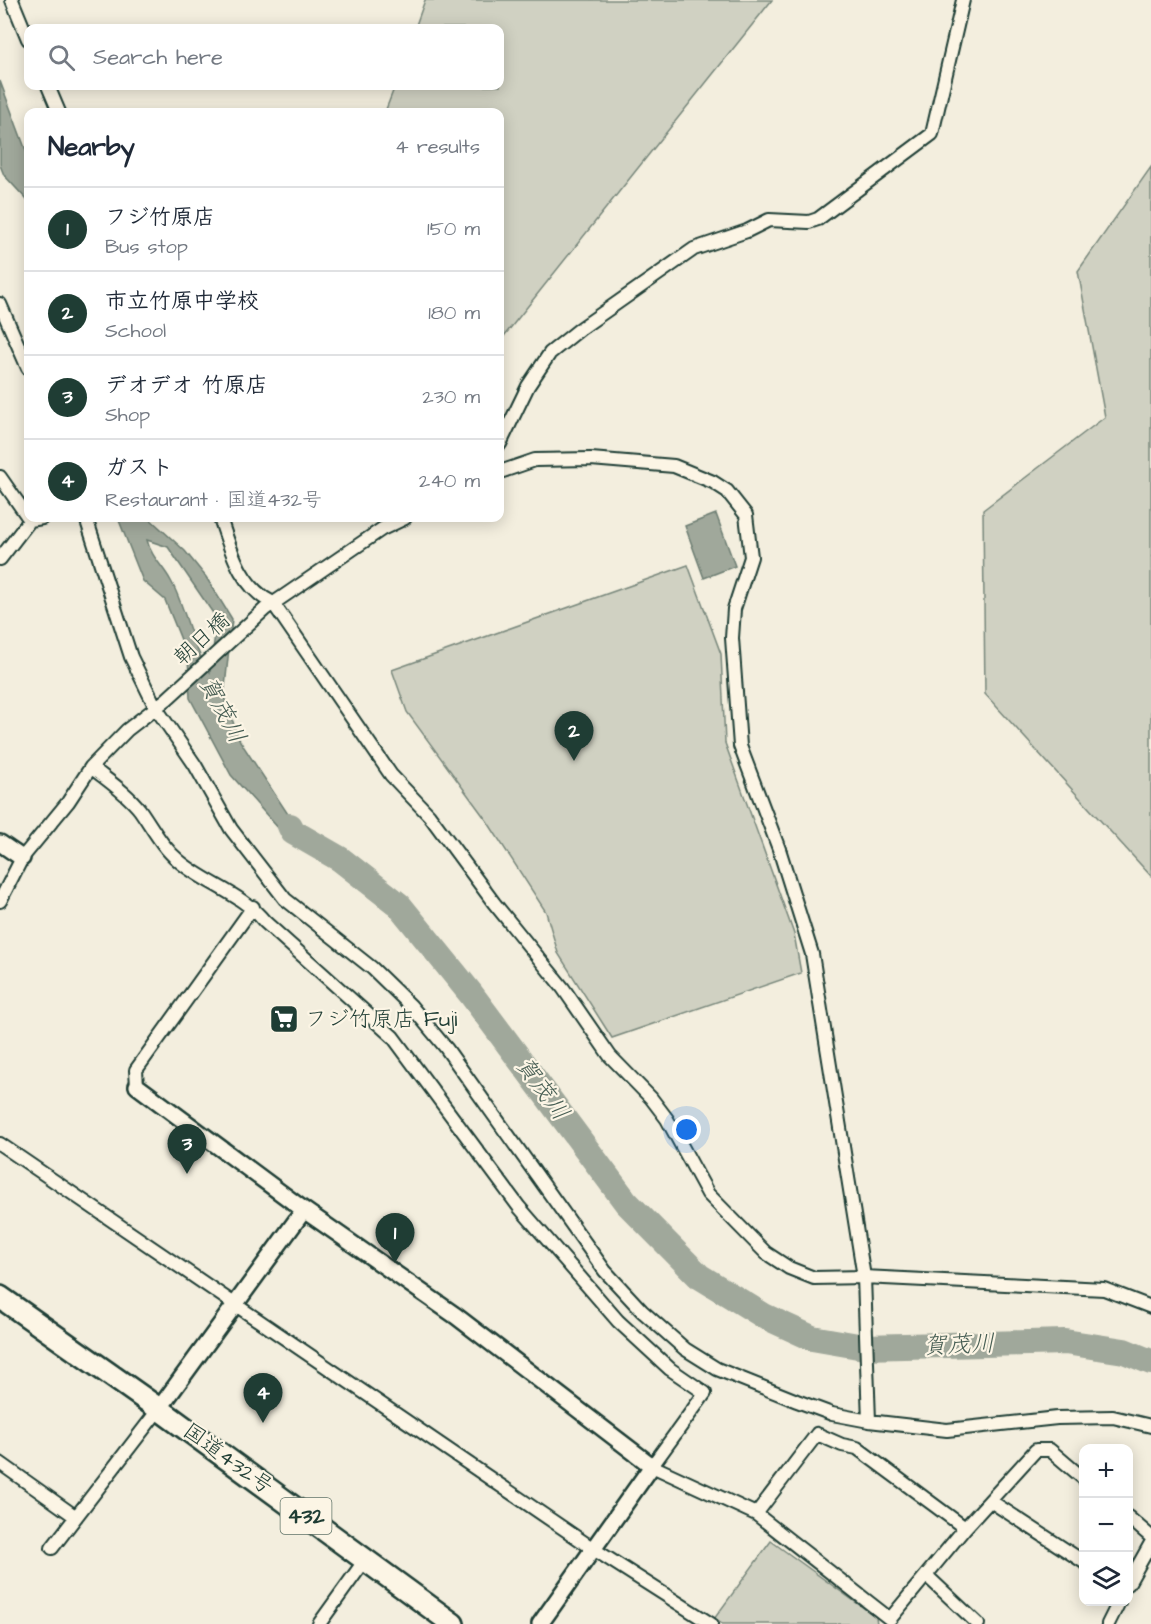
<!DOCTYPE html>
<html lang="en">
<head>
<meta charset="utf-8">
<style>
	body { margin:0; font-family:"Architects Daughter","Klee One",sans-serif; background:#f6f6f7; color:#1f2937 }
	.controls { position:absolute; right:18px; bottom:18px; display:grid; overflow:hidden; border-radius:12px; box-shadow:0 3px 15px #0003 }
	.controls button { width:54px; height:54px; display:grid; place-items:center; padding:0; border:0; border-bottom:2px solid #e0e1e3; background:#fff; color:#1f2937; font:30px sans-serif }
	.you { position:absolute; left:687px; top:1130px; width:21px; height:21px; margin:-15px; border:4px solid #fff; border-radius:50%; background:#1a73e8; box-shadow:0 0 0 9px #1a73e833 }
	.badge { display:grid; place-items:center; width:39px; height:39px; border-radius:50%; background:#1f3d34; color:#fff; font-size:20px; font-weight:700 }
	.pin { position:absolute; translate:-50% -50px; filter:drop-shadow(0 2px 3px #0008) }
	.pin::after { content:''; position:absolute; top:32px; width:21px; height:18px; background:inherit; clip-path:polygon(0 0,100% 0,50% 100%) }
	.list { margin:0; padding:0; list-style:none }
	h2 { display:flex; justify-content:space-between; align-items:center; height:78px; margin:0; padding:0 24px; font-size:26px }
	h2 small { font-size:20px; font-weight:400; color:#747a83 }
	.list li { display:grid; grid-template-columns:39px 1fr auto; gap:18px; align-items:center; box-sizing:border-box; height:84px; padding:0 24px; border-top:2px solid #e0e1e3 }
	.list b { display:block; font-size:22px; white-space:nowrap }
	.list p { margin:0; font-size:20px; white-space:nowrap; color:#747a83 }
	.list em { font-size:20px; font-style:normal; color:#747a83 }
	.icon { flex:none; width:33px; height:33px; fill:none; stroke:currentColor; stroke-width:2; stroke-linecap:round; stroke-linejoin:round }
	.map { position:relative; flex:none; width:1151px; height:1624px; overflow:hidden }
	.search { position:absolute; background:#fff; box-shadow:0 3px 15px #0003; left:24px; top:24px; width:480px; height:66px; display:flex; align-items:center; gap:15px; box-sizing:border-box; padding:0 21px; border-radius:12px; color:#747a83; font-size:22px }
	.panel { position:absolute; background:#fff; box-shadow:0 3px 15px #0003; left:24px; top:108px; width:480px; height:414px; border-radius:12px }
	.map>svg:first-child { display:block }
	.green { fill:#d0d1c2; stroke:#78877b; stroke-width:1.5 }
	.water { fill:#a0a89b; stroke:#6c7d72; stroke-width:1.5; fill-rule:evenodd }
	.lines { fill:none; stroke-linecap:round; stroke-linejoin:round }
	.river { stroke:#a0a89b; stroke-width:26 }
	.minor-casing { stroke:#1f3d34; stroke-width:16 }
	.tertiary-casing { stroke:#1f3d34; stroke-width:20 }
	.trunk-casing { stroke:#1f3d34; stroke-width:26 }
	.minor { stroke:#fcf5e5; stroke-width:12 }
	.tertiary { stroke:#fcf5e5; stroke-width:15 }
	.trunk { stroke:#fcf5e5; stroke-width:21 }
	.labels { text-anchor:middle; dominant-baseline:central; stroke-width:4.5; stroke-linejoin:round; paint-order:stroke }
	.shield { fill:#fcf5e5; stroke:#617469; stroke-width:1.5 }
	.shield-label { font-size:21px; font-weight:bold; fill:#1f3d34 }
	.street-label { font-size:22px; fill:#1f3d34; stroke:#fcf5e5 }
	.poi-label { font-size:22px; fill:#1f3d34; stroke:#fcf5e5; text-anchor:start }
	.water-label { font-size:24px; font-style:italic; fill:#465d53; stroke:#fcf5e5 }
</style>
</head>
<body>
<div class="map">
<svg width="1151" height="1624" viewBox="0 0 1151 1624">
	<rect width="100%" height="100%" fill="#f3eede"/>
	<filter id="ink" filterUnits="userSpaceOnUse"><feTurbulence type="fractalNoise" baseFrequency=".0167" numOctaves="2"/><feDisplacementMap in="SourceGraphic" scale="12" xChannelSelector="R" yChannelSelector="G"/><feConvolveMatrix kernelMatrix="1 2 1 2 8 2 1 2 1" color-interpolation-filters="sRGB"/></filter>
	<g filter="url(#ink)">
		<path class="green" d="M425 0H772L500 341V112H385L395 86H500V28H415Z
			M1151 167V876L985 694 983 510 1105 417 1078 271Z
			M688 565 721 654 725 743 794 934 801 973 612 1038 558 953 546 912 487 821 407 712 392 670Z
			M771 1541 876 1617 877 1624H722L714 1619Z"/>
		<path class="water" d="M0 81 28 156V201L4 175 0 165Z
			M716 514 735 566 704 578 685 526Z
			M118 518H149L185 551 206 577 232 619 224 697 240 741 297 828 316 845 288 839 231 775 190 698 188 657 165 600 143 581ZM147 540 168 547 217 619 210 672C190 645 187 610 171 581 163 566 151 557 147 540Z"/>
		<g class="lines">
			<path class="river" d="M290 826 293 832 340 859 399 905 471 994 626 1202 699 1276 764 1316 812 1338 864 1347 1065 1342 1124 1351 1151 1362"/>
			<g class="minor-casing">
				<path id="minor" d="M12 0 28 39
					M48 86 59 112
					M0 304 28 368
					M500 444 528 386 550 353 580 329 694 249 747 231 769 220 809 222 818 219 932 134 963 0
					M500 472 535 460 591 459 674 466 713 482 727 491 746 515 751 557 734 609 732 638 740 746 779 849 812 954 864 1277 869 1421
					M0 477 30 520 42 518
					M86 518 131 657 156 708 195 765 231 829 285 899 372 968 411 1006 446 1048 605 1271 642 1311 685 1349 717 1369 797 1401 832 1414 869 1421 947 1430 1057 1418 1113 1417 1151 1426
					M220 518C231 550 240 587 273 603L391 775 429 815 494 903 563 988 610 1056 651 1098 667 1119 708 1194 766 1253 789 1268 814 1278 864 1277 1104 1289 1151 1307
					M0 559 30 520
					M91 767C107 780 127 793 140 810 152 827 162 847 179 861 206 884 243 894 265 922L393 1037 519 1207 618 1321 670 1369 705 1393 652 1466 756 1514 890 1619 965 1528 1036 1450H1050L1084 1479
					M0 901 22 858 68 802 91 767 127 730 167 699 265 609 382 529 405 518
					M137 1086 136 1070 253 907
					M0 1144 595 1550 711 1624
					M0 1463 76 1517
					M992 1502 1084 1562
					M756 1514 817 1434 842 1445 857 1448 965 1528
					M1128 1517 1151 1537
					M52 1548 159 1409
					M927 1576 978 1624
					M1128 1584 1151 1543
					M319 1624 365 1560
					M1108 1624 1119 1602"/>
			</g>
			<g class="tertiary-casing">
				<path id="tertiary" d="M0 843 22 858
					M137 1086 304 1210 456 1316 652 1466 540 1624
					M159 1409 304 1210"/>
			</g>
			<g class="trunk-casing">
				<path id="trunk" d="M0 1297 159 1409 453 1624"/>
			</g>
			<use href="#minor" class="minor"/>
			<use href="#tertiary" class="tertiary"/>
			<use href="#trunk" class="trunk"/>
		</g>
	</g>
	<defs>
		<g id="supermarket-square" transform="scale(1.5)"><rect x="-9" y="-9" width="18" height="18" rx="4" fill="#1f3d34" stroke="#fcf5e5"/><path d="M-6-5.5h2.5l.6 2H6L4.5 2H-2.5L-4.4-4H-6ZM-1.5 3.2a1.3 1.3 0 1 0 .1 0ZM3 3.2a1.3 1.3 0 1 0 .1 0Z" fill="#fff"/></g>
	</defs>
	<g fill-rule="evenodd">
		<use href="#supermarket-square" x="284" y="1019"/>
	</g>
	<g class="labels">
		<rect class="shield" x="280.5" y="1498" width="51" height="36" rx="4.5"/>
		<g class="shield-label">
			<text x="306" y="1516">432</text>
		</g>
		<g class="street-label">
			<text transform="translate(202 639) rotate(-42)">朝日橋</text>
			<text transform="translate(228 1459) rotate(36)">国道432号</text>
		</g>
		<g class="poi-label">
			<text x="305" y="1019">フジ竹原店 Fuji</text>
		</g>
		<g class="water-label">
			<text transform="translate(222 710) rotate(62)">賀茂川</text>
			<text transform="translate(542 1089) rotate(54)">賀茂川</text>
			<text transform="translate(959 1345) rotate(-2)">賀茂川</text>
		</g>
	</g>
</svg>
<div class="controls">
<button>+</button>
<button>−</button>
<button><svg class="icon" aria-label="layers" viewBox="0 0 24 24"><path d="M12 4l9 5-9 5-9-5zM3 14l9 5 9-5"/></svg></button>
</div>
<div class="you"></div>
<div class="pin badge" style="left:395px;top:1263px">1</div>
<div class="pin badge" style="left:574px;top:761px">2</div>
<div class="pin badge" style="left:187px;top:1174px">3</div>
<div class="pin badge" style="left:263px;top:1423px">4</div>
<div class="search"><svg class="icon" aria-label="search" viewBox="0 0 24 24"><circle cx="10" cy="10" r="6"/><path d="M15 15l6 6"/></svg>Search here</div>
<section class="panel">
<h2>Nearby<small>4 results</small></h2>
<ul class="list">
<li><span class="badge">1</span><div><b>フジ竹原店</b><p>Bus stop</p></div><em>150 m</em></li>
<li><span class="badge">2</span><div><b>市立竹原中学校</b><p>School</p></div><em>180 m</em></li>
<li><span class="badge">3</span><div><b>デオデオ 竹原店</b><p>Shop</p></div><em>230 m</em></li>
<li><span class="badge">4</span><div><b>ガスト</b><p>Restaurant · 国道432号</p></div><em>240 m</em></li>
</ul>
</section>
</div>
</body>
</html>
